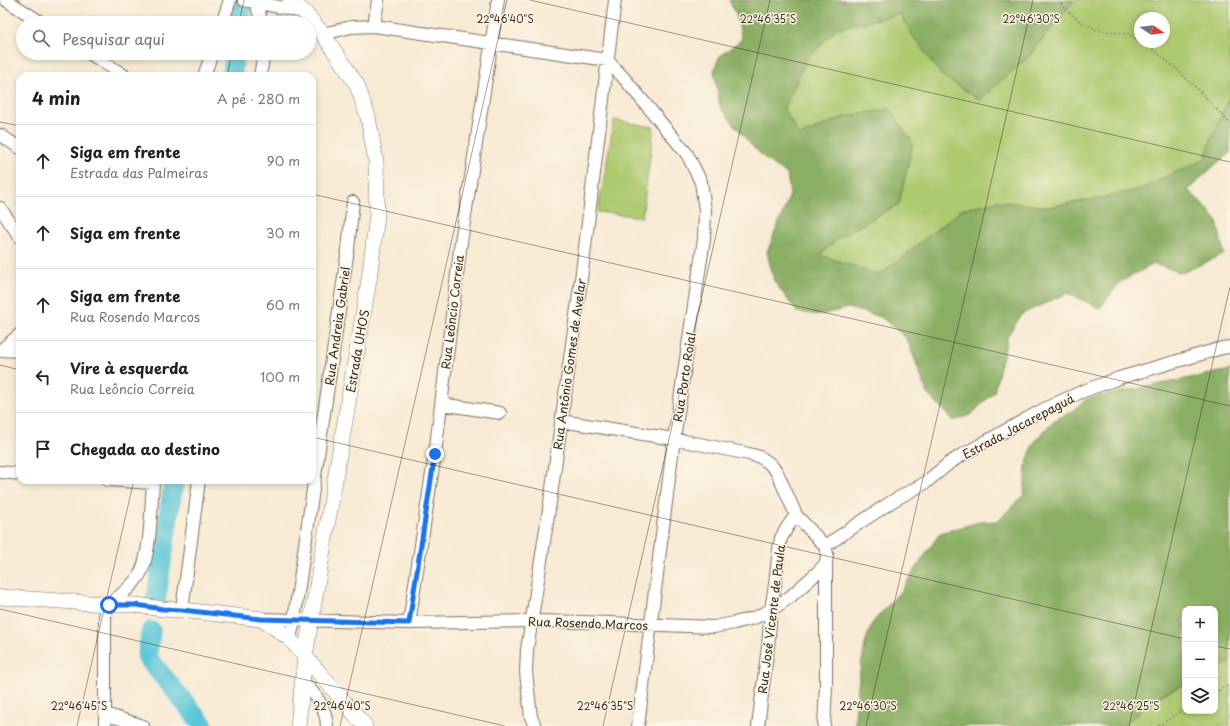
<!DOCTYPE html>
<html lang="pt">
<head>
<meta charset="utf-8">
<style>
	body { margin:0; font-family:"Playpen Sans",sans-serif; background:#f6f6f6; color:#202124 }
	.controls { position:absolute; right:12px; bottom:12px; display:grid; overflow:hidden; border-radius:8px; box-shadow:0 2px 6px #0003 }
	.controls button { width:36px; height:36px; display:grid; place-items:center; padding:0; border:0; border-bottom:1px solid #e0e0e0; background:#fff; color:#202124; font:20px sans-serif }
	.compass { position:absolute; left:1134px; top:12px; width:36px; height:36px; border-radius:50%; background:#fff; box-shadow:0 2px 6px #0003; rotate:103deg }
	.stop { position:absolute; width:12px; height:12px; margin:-9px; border:3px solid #1a73e8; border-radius:50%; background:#fff }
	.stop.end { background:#1a73e8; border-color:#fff; box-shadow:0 1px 4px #0008 }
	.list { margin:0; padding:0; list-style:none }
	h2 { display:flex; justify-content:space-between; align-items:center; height:52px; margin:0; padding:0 16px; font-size:17px }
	h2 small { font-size:13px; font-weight:400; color:#757577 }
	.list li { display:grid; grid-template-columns:26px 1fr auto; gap:12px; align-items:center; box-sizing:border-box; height:72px; padding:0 16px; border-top:1px solid #e0e0e0 }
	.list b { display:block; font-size:15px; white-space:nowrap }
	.list p { margin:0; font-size:13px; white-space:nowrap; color:#757577 }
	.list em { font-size:13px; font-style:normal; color:#757577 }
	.icon { flex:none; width:22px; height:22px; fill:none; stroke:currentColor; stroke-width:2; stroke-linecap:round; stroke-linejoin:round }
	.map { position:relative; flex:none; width:1230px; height:726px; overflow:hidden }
	.search { position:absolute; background:#fff; box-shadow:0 2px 6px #0003; left:16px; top:16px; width:300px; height:44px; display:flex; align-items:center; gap:10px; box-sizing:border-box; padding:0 14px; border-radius:22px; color:#757577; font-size:15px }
	.panel { position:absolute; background:#fff; box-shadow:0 2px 6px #0003; left:16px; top:72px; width:300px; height:412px; border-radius:12px }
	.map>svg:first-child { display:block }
	.green { fill:#adca71; stroke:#747a48; fill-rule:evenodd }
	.forest { fill:#8aae63; stroke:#626c40 }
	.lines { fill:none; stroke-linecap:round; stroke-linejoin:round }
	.river { stroke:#5cc6d8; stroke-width:20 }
	.minor-casing { stroke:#7d6d5e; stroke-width:14 }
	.tertiary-casing { stroke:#7d6d5e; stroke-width:16 }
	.path { stroke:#7d6d5e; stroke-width:2; stroke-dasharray:1 3; stroke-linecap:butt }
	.minor { stroke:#fff; stroke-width:12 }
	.tertiary { stroke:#fff; stroke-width:15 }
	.route { stroke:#1a73e8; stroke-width:5 }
	.ticks { fill:none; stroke:#3b2a1e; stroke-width:1; stroke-opacity:0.45 }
	.labels { text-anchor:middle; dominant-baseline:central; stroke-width:3; stroke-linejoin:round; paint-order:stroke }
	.street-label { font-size:12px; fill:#3b2a1e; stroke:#fcf5e5 }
	.ticks-label { font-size:10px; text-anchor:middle; fill:#3b2a1e; stroke:#fcf5e5; stroke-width:3; stroke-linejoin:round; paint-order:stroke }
</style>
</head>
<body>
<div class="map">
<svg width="1230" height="726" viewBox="0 0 1230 726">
	<rect width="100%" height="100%" fill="#fcf5e5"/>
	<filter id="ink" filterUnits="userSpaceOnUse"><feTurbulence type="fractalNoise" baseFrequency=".025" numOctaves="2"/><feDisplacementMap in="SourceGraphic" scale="8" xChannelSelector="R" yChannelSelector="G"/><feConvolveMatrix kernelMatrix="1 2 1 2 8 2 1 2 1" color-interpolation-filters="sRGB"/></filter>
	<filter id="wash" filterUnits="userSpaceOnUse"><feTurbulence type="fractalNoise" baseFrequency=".012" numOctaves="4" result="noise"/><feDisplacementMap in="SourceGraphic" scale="16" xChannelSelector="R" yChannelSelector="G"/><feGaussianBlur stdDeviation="0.9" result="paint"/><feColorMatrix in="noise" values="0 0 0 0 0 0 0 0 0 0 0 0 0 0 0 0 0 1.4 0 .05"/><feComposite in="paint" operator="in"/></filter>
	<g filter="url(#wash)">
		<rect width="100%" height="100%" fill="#f8ead4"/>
		<path class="green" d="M1074 0H1230V96L1211 140 1205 159 1141 189 1102 198 1048 207 997 201 962 209 880 275 819 255 838 238 899 204 844 117 799 136 784 109 806 60 837 28 900 14 911 33 942 76 1029 56ZM1140 18H1164V42H1140Z
			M614 120 654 127 642 217 598 212Z
			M1230 662V726H1122L1163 694 1185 684V711H1215V669Z"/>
		<path class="forest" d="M729 0H1074L1029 56 980 100 942 76 911 33 900 14 837 28 806 60 784 109 799 136 844 117 890 109 913 143 899 204 838 238 820 255 880 275 962 209 997 201 1048 207 1102 198 1140 189 1205 159 1211 140 1230 96V153L1215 165 1188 190 1207 208 1217 221 1224 254 1182 273 1154 264 1120 282 1100 308 1067 293 1022 314 1008 335 994 392 972 414 954 421 928 395 907 339 881 317 848 308 819 315 797 312 774 281 767 252 790 195 787 174 768 161 751 145 720 107 714 71 719 57 742 39 737 17Z
			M1230 370V662L1215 669V609H1185V684L1163 694 1122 726H856L855 718 859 676 866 640 873 622 900 592 940 533 979 522 998 521 1024 494 1026 466 1033 444 1053 421 1071 412 1086 399Z"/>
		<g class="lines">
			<path class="river" d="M240 23 243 0
				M232 76 235 53
				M156 600 174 480
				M151 631 147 657 204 726"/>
		</g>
	</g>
	<g filter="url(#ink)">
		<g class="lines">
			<g class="minor-casing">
				<path id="minor" d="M6 0 42 23
					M244 0 304 12
					M256 3 262 23
					M222 23 230 0
					M374 26 378 0
					M323 34 351 27 374 26 607 60 623 77 687 154 701 182 705 210 704 239 674 439 638 726
					M89 53 125 76
					M204 76 212 53
					M260 76 264 53
					M0 135 20 148
					M0 208 20 237
					M1 350 20 351
					M0 351 20 334
					M441 404 500 413
					M0 472 20 474
					M107 480 153 483C151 506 151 560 138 577 131 588 119 596 109 605
					M825 546 891 502 925 483 948 464 962 455 1046 408 1081 392 1119 378 1222 348 1230 347
					M105 604V726
					M182 610 199 480
					M261 619 409 623 531 621 582 622 714 627 734 623 754 618 771 610 790 597 819 571 826 563 827 554 825 546 796 515 777 472 769 463 760 457 749 454 674 439 561 421
					M409 623 435 454 461 242 498 0
					M290 639 294 620 348 249 353 202
					M303 682C316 695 326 707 327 726
					M105 714 143 726
					M535 726 531 717 526 672 527 650 550 503 582 272 615 0
					M758 726 768 647 771 610 775 584 779 549 781 538 788 526 796 515
					M824 726 826 686V563"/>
			</g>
			<g class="tertiary-casing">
				<path id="tertiary" d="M290 0 304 12 323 34 357 85 368 117 376 161 377 215 369 280 305 656 298 726
					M0 597 105 604 136 605 163 609 182 610 245 617 261 619 275 628 290 639 365 726"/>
			</g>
			<path class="path" d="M1059 0 1066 10 1081 22 1098 30 1128 34 1140 41
				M1143 42C1177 67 1202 93 1230 124
				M1215 692 1230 685
				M1159 726 1185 708"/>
			<use href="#minor" class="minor"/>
			<use href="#tertiary" class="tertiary"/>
		</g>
	</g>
	<g class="lines" filter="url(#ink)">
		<path class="route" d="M109 605H136L163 609 182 610 261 619 409 623 435 454"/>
	</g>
	<path class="ticks" d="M530 0 1230 162M239 23 244 0M227 76 232 53M0 122 20 126M312 194 1230 406M0 365 20 370M312 437 1185 639M0 609 505 726M1215 646 1230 649M77 726 134 480M340 726 507 0M603 726 770 0M866 726 1033 0M1129 726 1230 287"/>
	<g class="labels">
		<g class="street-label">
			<text transform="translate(452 312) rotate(-83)">Rua Leôncio Correia</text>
			<text transform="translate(337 326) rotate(-82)">Rua Andreia Gabriel</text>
			<text transform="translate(357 351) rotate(-80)">Estrada UHOS</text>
			<text transform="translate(569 364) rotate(-82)">Rua Antônio Gomes de Avelar</text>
			<text transform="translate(684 377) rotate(-81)">Rua Porto Roial</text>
			<text transform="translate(1018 426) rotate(-28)">Estrada Jacarepaguá</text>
			<text transform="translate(771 619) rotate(-83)">Rua José Vicente de Paula</text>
			<text transform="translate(588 623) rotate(2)">Rua Rosendo Marcos</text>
		</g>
	</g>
	<g class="ticks-label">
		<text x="505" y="23">22°46'40"S</text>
		<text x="768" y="23">22°46'35"S</text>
		<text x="1031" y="23">22°46'30"S</text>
		<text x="79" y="710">22°46'45"S</text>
		<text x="342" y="710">22°46'40"S</text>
		<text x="605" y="710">22°46'35"S</text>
		<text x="868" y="710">22°46'30"S</text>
		<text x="1131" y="710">22°46'25"S</text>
	</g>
</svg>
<div class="controls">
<button>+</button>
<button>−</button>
<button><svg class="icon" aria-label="layers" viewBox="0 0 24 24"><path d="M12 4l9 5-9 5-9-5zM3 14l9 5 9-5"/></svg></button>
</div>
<svg class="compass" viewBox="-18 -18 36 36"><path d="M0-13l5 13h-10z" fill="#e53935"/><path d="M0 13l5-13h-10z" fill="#757577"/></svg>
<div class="stop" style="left:109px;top:605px"></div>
<div class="stop end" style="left:435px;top:454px"></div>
<div class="search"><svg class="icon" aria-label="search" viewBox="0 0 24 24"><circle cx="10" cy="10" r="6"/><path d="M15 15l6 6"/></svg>Pesquisar aqui</div>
<section class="panel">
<h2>4 min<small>A pé · 280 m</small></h2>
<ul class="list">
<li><svg class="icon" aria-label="ahead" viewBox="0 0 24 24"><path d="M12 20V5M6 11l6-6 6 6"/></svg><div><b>Siga em frente</b><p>Estrada das Palmeiras</p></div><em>90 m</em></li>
<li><svg class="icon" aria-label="ahead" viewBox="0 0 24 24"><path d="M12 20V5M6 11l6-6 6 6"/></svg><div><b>Siga em frente</b></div><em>30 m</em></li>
<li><svg class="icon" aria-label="ahead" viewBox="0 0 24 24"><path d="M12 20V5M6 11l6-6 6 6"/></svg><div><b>Siga em frente</b><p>Rua Rosendo Marcos</p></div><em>60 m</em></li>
<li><svg class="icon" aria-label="left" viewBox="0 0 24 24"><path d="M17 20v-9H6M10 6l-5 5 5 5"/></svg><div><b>Vire à esquerda</b><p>Rua Leôncio Correia</p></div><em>100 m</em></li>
<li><svg class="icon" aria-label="arrive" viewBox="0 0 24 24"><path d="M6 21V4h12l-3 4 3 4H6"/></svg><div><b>Chegada ao destino</b></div></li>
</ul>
</section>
</div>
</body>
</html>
